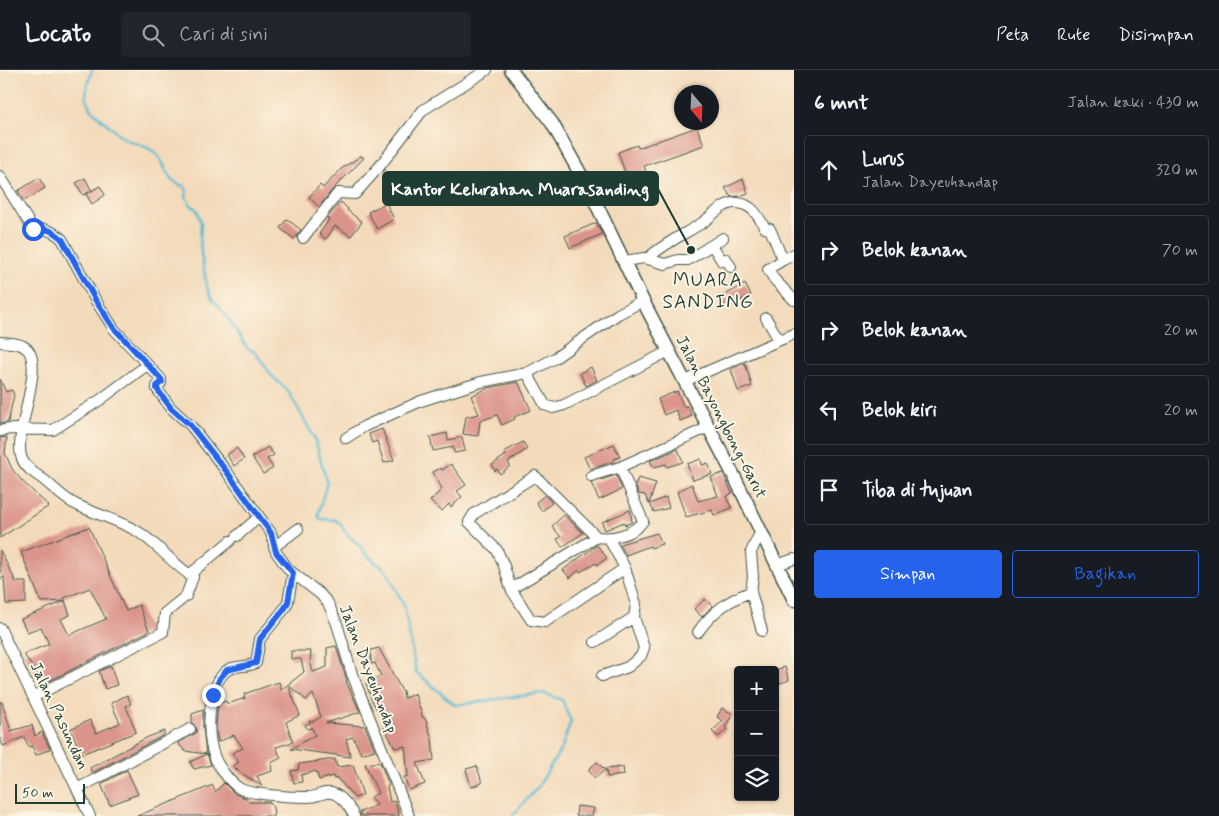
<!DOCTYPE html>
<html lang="id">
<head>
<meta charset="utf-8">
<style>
	body { margin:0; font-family:Mynerve,sans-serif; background:#20242c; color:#f1f3f6 }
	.controls { position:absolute; right:15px; bottom:15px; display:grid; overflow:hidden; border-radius:5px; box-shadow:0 1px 4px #0004 }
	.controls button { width:45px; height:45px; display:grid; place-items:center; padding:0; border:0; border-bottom:1px solid #363941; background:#171b24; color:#f1f3f6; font:25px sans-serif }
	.compass { position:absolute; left:674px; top:15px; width:45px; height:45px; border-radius:50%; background:#171b24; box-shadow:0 1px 4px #0004; rotate:161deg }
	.scale { position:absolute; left:15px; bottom:12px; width:70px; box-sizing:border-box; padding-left:5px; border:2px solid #1f3d34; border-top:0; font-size:14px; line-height:18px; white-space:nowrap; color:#1f3d34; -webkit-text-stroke:4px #fcf5e5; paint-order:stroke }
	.stop { position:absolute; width:15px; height:15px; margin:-11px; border:4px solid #2563eb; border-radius:50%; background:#fff }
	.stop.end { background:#2563eb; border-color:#fff; box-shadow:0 1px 5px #0008 }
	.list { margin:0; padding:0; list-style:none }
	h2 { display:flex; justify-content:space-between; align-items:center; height:65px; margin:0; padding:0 20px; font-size:21px }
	h2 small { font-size:16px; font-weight:400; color:#9ea1a6 }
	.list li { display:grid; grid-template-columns:32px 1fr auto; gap:15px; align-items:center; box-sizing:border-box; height:70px; margin:0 10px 10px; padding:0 10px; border:1px solid #363941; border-radius:5px }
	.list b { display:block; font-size:19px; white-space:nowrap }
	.list p { margin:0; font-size:16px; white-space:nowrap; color:#9ea1a6 }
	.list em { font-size:16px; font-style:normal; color:#9ea1a6 }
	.actions { display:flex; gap:10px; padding:15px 20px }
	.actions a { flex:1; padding:11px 0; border:1px solid #2563eb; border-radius:5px; text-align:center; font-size:18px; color:#2563eb }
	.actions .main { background:#2563eb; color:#fff }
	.icon { flex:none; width:28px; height:28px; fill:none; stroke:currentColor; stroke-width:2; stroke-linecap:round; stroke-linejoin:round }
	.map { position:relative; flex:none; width:794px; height:746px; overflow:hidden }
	header { display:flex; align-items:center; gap:30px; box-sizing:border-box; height:70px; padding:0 25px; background:#171b24; border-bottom:1px solid #363941 }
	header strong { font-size:24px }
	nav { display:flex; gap:28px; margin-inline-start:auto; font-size:18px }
	.search { width:350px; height:45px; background:#20242c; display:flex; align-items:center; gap:12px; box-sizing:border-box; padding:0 18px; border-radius:5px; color:#9ea1a6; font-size:19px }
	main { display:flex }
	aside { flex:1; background:#171b24 }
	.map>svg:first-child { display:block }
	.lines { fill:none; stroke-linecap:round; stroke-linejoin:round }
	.stream { stroke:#53bad2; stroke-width:2.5 }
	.building { fill:#db948c; fill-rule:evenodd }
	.minor-casing { stroke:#3f5548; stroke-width:12 }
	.major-casing { stroke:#3f5548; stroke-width:15 }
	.minor { stroke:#fff; stroke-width:10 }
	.major { stroke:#fff; stroke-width:12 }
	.route { stroke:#2563eb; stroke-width:6 }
	.labels { text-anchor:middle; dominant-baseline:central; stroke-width:4; stroke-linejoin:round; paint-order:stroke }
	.street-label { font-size:16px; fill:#1f3d34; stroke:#fcf5e5 }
	.quarter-label { font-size:19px; letter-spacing:1px; fill:#1f3d34; stroke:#fcf5e5 }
	.leader { fill:none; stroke:#1f3d34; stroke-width:2 }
	.callout-dot { fill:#1f3d34; stroke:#fcf5e5; stroke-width:2 }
	.callout { fill:#1f3d34; stroke:#1f3d34; stroke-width:2 }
	.callout-label { font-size:18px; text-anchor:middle; font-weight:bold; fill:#fff }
</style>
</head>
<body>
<header>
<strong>Locato</strong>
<div class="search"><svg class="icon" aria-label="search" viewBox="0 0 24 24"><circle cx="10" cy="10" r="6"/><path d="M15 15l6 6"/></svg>Cari di sini</div>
<nav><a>Peta</a><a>Rute</a><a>Disimpan</a></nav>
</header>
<main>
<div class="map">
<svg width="794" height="746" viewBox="0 0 794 746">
	<rect width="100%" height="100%" fill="#fcf5e5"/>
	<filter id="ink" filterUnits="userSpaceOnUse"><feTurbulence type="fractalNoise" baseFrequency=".02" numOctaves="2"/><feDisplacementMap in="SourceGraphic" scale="10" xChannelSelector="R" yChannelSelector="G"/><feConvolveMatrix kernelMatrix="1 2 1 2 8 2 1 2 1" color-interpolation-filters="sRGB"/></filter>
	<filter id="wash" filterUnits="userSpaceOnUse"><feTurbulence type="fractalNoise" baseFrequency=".0096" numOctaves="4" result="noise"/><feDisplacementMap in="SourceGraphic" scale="20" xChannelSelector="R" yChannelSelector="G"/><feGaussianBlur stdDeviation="1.12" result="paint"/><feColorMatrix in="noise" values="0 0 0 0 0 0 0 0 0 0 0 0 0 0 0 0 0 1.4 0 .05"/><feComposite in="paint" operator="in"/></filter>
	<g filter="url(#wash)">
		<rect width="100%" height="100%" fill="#f3daba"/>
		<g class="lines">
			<path class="stream" d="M92 0C83 29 83 33 106 53 113 58 117 64 124 68 134 74 147 75 155 83 169 95 163 112 184 116L187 121 186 127 190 134 197 140 201 153 200 167 201 183 207 217 212 229 223 241 248 279 255 282 272 306 288 321 314 367 327 412 318 445 320 449 336 450 341 454 345 462 362 478 366 484 376 493 382 496 388 504 404 535 416 602 455 635 542 623 562 630 571 651 562 677 538 717 512 746"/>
		</g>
		<g id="blocks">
			<path class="building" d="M697 57 704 75 644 96 651 116 632 123 618 82 637 75 638 78Z
				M361 86 364 88 333 119 319 137 309 127 320 115 323 118 341 99Z
				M39 108 45 118 24 131 18 121Z
				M85 108 92 121 83 125 76 113Z
				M743 109 748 123 740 126 731 127 725 118Z
				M100 116 105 125 92 134 86 124Z
				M341 132 348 139 347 140 362 152 351 166 335 156 326 169 319 164 329 150 327 148Z
				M386 133 394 149 377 159 368 142Z
				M287 149 301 160 294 169 280 158Z
				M596 153 602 164 570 178 565 166Z
				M745 214 751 225 726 238 721 227Z
				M745 293 752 316 738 321 731 299Z
				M591 297 597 310 586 316 580 303Z
				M0 309 6 322 12 320 14 325 8 352 0 354Z
				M518 312 531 340 514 347 515 349 502 355 497 345 480 351 478 366 463 364 466 347 479 344 471 326 488 318Z
				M677 321 684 337 687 336 692 346 680 351 676 340 664 345 658 329Z
				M382 359 394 390 384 393 377 371 372 373 369 364Z
				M447 363 448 370 462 367 465 381 454 383 453 377 433 381 430 367Z
				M7 367 5 383 12 399 22 411 49 436 0 468V368Z
				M523 372 527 379 508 392 510 396 500 404 497 399 495 401 492 395 506 385 504 382Z
				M614 374 620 387 614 389 615 391 590 399 584 387Z
				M268 377 274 385 267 389 273 398 263 404 252 387Z
				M237 378 244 389 234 396 227 385Z
				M678 379 683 392 667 397 666 394 654 397 650 391Z
				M701 389 702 395 708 393 712 404 693 410 687 394Z
				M451 394 466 415 457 421 462 427 451 437 449 434 442 441 430 431 442 419 433 402 441 398 442 400Z
				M723 403 732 423 726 427 732 438 714 445 712 440 686 447 677 422 692 414 698 431 718 426 711 407Z
				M616 405 622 419 599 430 591 413Z
				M638 408 656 413 649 434 645 425 639 424 635 416Z
				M545 425 552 433 542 441 536 432Z
				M666 427 669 438 654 442 650 434Z
				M630 440 632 452 625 455 624 452 605 460 602 452Z
				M564 445 583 463 562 477 557 469 561 467 552 456Z
				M89 457 126 541 139 535 149 561 43 614 24 584 49 574 41 557 27 562 21 549 65 531 41 532 21 482ZM90 518 106 549 69 565 61 549 70 545 64 528Z
				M657 463 662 474 651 478 650 476 626 485 620 474Z
				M597 475 607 488 597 495 596 493 580 502 579 500 570 508 563 500Z
				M0 480 16 512H26V533L6 534 4 507 0 509Z
				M705 529 712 536 702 547 694 539Z
				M336 576 347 611H346L360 642 326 653 365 656 375 680 361 684 353 667 346 669 351 687 291 679 315 665 312 658 307 659 305 655 310 653 309 651 312 652 321 647 313 624 306 630 288 615 300 645 286 652 293 672 276 677 281 688 271 693 272 701 257 706 262 716 238 701 233 696 239 692 232 683 243 678 234 665 218 672 216 656 218 634 226 631 228 634 245 628 244 624 279 612 281 620 304 602 301 589H291V581H311L310 591 313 602 327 597V578Z
				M379 578 402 621 403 620 404 628 415 624 423 648H425L432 669 434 690 417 693 425 714 409 720 404 707 408 706 405 676 395 678 384 657 387 656 372 631 366 613 381 606 375 593 371 594V580Z
				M111 596 117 615 105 619 99 601Z
				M785 597 789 610 778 614 775 600Z
				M127 625 131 634 126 636 136 662 82 684 70 659 90 650 96 663 120 653 111 633Z
				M0 632H2L11 661 32 655 35 666 42 662 50 679 36 685 32 676 29 677 24 667 3 676 0 667Z
				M722 638 733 644 725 657 727 659 718 667 712 661 723 651 717 647Z
				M203 640V657L206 684 185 681 178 673 196 663 197 659 192 653V644Z
				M164 661V665L92 703 90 698 148 667Z
				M207 684 211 695 194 699 190 692Z
				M335 689 337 697 353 695 363 725 355 728 337 708 334 709 333 706 319 710 316 701 301 705 302 712 294 713 291 701 298 700 299 694Z
				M380 692 389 715 387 717 390 732 395 731 399 746H361L360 742 377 735 371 727 378 723 365 694Z
				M597 692 605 700 595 708 588 700Z
				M477 696 482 713 471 717 466 699Z
				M623 697 624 705 607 707 606 699Z
				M127 700 138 724 110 735 101 714Z
				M224 713 235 724 246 728 249 732H269L273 737 274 746H137L213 715 215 722Z
				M577 736 594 738 592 746H576Z"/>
		</g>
	</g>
	<g filter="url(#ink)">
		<use href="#blocks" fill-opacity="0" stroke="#3f5548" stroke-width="1"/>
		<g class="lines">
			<g class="minor-casing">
				<path id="minor" d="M0 106 33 159C46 158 53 161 62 169L96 231 114 259 161 309V313L157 316V319L171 338 191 356 227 402 271 463 276 482 289 500 320 524 328 533 337 554 352 604 409 746
					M303 168 338 123 355 124 379 97 423 40 487 0
					M712 175 722 191 726 189 731 197
					M647 189C663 174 683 165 702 153 712 146 725 131 738 133 753 135 758 146 765 158L770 159 783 190 768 199 774 209 794 230
					M783 190 794 184
					M625 191 644 188 665 194 678 190H688L723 168
					M766 248 779 270
					M0 272C7 273 16 272 23 276 50 289 11 364 22 389 26 399 36 404 44 410 54 418 65 430 77 435 98 445 121 451 140 463 159 476 174 495 193 507L186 526 165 543 163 562 33 627
					M527 303 545 335 553 338 564 335 669 281
					M685 311 794 264
					M0 361 10 359 53 360 100 330 147 295
					M346 368 365 356 421 331 481 312 527 303 555 288 618 244 643 231
					M591 406 620 397 709 357
					M761 461 751 482 753 507 751 522 762 561
					M237 466 259 447
					M597 467 535 406 474 444 469 452 497 480 504 496 511 519 531 550 545 552 625 498
					M274 477 298 459
					M777 495 794 489
					M293 503 288 532 285 538 260 569 256 593C247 598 232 594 224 603 207 621 206 666 215 688 219 698 230 712 239 718 250 725 293 727 307 727 314 728 319 724 326 723 339 721 349 736 354 746
					M189 505 230 471
					M511 519 597 467C613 469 633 465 643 451L620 397
					M0 558 90 746
					M698 562C712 542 728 530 751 522
					M595 572 634 547
					M602 606 628 597 641 586 644 578 634 547 636 534 625 498 609 469
					M77 719 190 659"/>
			</g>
			<g class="major-casing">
				<path id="major" d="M511 0 552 53 591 123 643 231 735 408 794 530"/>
			</g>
			<use href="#minor" class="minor"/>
			<use href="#major" class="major"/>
		</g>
	</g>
	<g class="lines" filter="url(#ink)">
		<path class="route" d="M33 159C46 157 53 161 62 169L96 231 114 258 161 309 162 312 157 316V319L171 338 191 356 227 402 271 463 276 482 293 503 288 532 285 538 260 569 256 593 227 600 220 608 213 625"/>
	</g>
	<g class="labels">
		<g class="street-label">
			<text transform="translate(721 347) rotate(63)">Jalan Bayongbong-Garut</text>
			<text transform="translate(368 599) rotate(69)">Jalan Dayeuhandap</text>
			<text transform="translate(59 646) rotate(65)">Jalan Pasundan</text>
		</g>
		<g class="quarter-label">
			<text x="708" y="210">MUARA<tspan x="708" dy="22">SANDING</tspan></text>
		</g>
	</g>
	<path class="leader" d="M691 180L658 119"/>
	<circle class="callout-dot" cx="691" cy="180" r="5"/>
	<rect class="callout" x="383" y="102" width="275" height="33" rx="5"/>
	<g class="callout-label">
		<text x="520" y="125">Kantor Kelurahan Muarasanding</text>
	</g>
</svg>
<div class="controls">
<button>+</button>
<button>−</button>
<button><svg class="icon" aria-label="layers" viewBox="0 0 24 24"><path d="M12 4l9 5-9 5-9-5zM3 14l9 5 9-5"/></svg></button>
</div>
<svg class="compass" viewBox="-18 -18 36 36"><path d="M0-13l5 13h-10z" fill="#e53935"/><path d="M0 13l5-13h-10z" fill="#9ea1a6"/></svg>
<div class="scale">50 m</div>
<div class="stop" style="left:33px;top:159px"></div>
<div class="stop end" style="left:213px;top:625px"></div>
</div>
<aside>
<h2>6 mnt<small>Jalan kaki · 430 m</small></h2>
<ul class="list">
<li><svg class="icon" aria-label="ahead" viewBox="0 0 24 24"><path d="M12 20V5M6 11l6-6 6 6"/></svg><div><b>Lurus</b><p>Jalan Dayeuhandap</p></div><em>320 m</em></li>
<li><svg class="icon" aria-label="right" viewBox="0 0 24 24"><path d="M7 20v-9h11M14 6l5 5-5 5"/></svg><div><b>Belok kanan</b></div><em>70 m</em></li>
<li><svg class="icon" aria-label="right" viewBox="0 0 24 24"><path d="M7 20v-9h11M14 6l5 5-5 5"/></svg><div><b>Belok kanan</b></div><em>20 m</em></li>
<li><svg class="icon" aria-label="left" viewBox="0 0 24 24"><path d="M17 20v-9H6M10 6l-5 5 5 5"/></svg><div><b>Belok kiri</b></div><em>20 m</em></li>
<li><svg class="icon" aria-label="arrive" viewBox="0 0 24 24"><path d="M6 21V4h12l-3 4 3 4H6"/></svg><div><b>Tiba di tujuan</b></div></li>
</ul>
<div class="actions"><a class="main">Simpan</a><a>Bagikan</a></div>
</aside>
</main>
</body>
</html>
